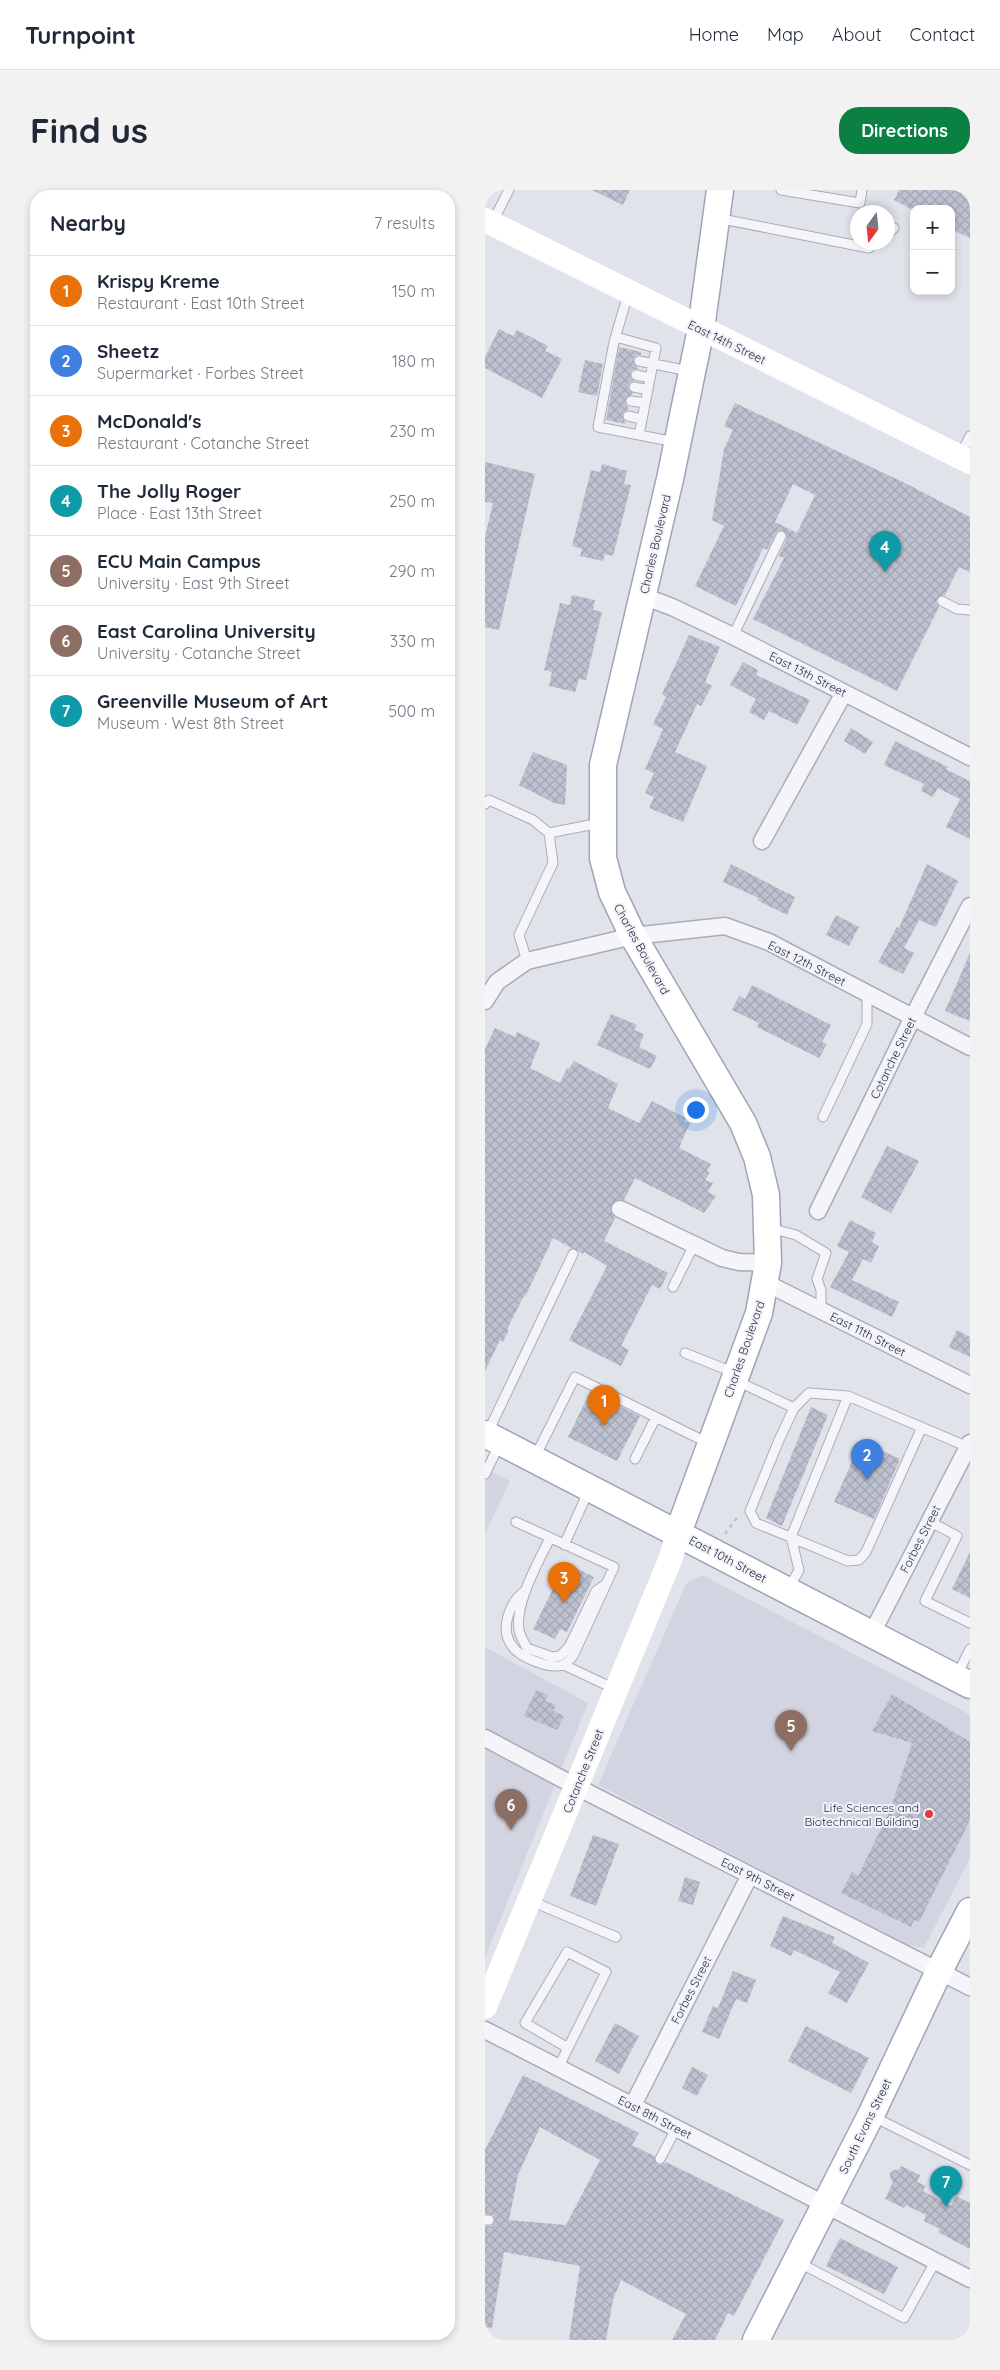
<!DOCTYPE html>
<html lang="en">
<head>
<meta charset="utf-8">
<style>
	body { margin:0; font-family:Quicksand,sans-serif; background:#f2f2f3; color:#1f2937 }
	.controls { position:absolute; right:15px; top:15px; display:grid; overflow:hidden; border-radius:10px; box-shadow:0 2px 8px #0003 }
	.controls button { width:45px; height:45px; display:grid; place-items:center; padding:0; border:0; border-bottom:1px solid #e0e1e3; background:#fff; color:#1f2937; font:25px sans-serif }
	.compass { position:absolute; left:365px; top:15px; width:45px; height:45px; border-radius:50%; background:#fff; box-shadow:0 2px 8px #0003; rotate:195deg }
	.you { position:absolute; left:210px; top:919px; width:18px; height:18px; margin:-12px; border:4px solid #fff; border-radius:50%; background:#1a73e8; box-shadow:0 0 0 8px #1a73e833 }
	.badge { display:grid; place-items:center; width:32px; height:32px; border-radius:50%; background:#0b8043; color:#fff; font-size:16px; font-weight:700 }
	.pin { position:absolute; translate:-50% -41px; filter:drop-shadow(0 1px 2px #0008) }
	.pin::after { content:''; position:absolute; top:26px; width:18px; height:15px; background:inherit; clip-path:polygon(0 0,100% 0,50% 100%) }
	.list { margin:0; padding:0; list-style:none }
	h2 { display:flex; justify-content:space-between; align-items:center; height:65px; margin:0; padding:0 20px; font-size:21px }
	h2 small { font-size:16px; font-weight:400; color:#747a83 }
	.list li { display:grid; grid-template-columns:32px 1fr auto; gap:15px; align-items:center; box-sizing:border-box; height:70px; padding:0 20px; border-top:1px solid #e0e1e3 }
	.list b { display:block; font-size:19px; white-space:nowrap }
	.list p { margin:0; font-size:16px; white-space:nowrap; color:#747a83 }
	.list em { font-size:16px; font-style:normal; color:#747a83 }
	.map { position:relative; flex:none; width:485px; height:2150px; overflow:hidden; border-radius:20px }
	header { display:flex; align-items:center; gap:30px; box-sizing:border-box; height:70px; padding:0 25px; background:#fff; border-bottom:1px solid #e0e1e3 }
	header strong { font-size:24px }
	nav { display:flex; gap:28px; margin-inline-start:auto; font-size:18px }
	.intro { display:flex; align-items:center; justify-content:space-between; box-sizing:border-box; height:120px; padding:0 30px }
	h1 { margin:0; font-size:35px }
	.button { padding:12px 22px; border-radius:20px; background:#0b8043; color:#fff; font-size:18px; font-weight:700 }
	main { display:flex; gap:30px; padding:0 30px }
	aside { flex:1; background:#fff; border-radius:20px; box-shadow:0 2px 8px #0003 }
	.map>svg:first-child { display:block }
	.built { fill:#d2d5e1 }
	.building { fill:url(#building-cross-hatch); fill-rule:evenodd }
	.lines { fill:none; stroke-linecap:round; stroke-linejoin:round }
	.lane-casing { stroke:#a9acb9; stroke-width:11 }
	.street-casing { stroke:#a9acb9; stroke-width:19 }
	.primary-casing { stroke:#9fa4b8; stroke-width:29 }
	.path { stroke:#bfc1ca; stroke-width:2.5; stroke-dasharray:4 4; stroke-linecap:butt }
	.lane { stroke:#f5f5f9; stroke-width:9 }
	.street { stroke:#f5f5f9; stroke-width:16 }
	.secondary { stroke:#fff; stroke-width:24 }
	.primary { stroke:#fff; stroke-width:26 }
	.poi-dot { fill:#dd423a; stroke:#f1f3f8; stroke-width:2 }
	.labels { text-anchor:middle; dominant-baseline:central; stroke-width:4; stroke-linejoin:round; paint-order:stroke }
	.street-label { font-size:12px; fill:#272c45; stroke:#f1f3f8 }
	.poi-label { font-size:12px; fill:#272c45; stroke:#f1f3f8; text-anchor:end }
</style>
</head>
<body>
<header>
<strong>Turnpoint</strong>
<nav><a>Home</a><a>Map</a><a>About</a><a>Contact</a></nav>
</header>
<div class="intro"><h1>Find us</h1><a class="button">Directions</a></div>
<main>
<aside>
<h2>Nearby<small>7 results</small></h2>
<ul class="list">
<li><span class="badge" style="background:#e8710a">1</span><div><b>Krispy Kreme</b><p>Restaurant · East 10th Street</p></div><em>150 m</em></li>
<li><span class="badge" style="background:#3f7fe0">2</span><div><b>Sheetz</b><p>Supermarket · Forbes Street</p></div><em>180 m</em></li>
<li><span class="badge" style="background:#e8710a">3</span><div><b>McDonald's</b><p>Restaurant · Cotanche Street</p></div><em>230 m</em></li>
<li><span class="badge" style="background:#0f9aa8">4</span><div><b>The Jolly Roger</b><p>Place · East 13th Street</p></div><em>250 m</em></li>
<li><span class="badge" style="background:#8d6e63">5</span><div><b>ECU Main Campus</b><p>University · East 9th Street</p></div><em>290 m</em></li>
<li><span class="badge" style="background:#8d6e63">6</span><div><b>East Carolina University</b><p>University · Cotanche Street</p></div><em>330 m</em></li>
<li><span class="badge" style="background:#0f9aa8">7</span><div><b>Greenville Museum of Art</b><p>Museum · West 8th Street</p></div><em>500 m</em></li>
</ul>
</aside>
<div class="map">
<svg width="485" height="2150" viewBox="0 0 485 2150">
	<defs>
		<pattern id="building-cross-hatch" width="8" height="8" patternUnits="userSpaceOnUse" patternTransform="scale(1.25)"><rect width="8" height="8" fill="#bec1cf"/><path d="M0 0l8 8M0 8l8-8" fill="none" stroke="#a3a6b3"/></pattern>
	</defs>
	<rect width="100%" height="100%" fill="#e1e3eb"/>
	<path class="built" d="M0 1279 25 1291 0 1344Z
		M217 1385 475 1519 485 1526V1668L439 1758 423 1755 113 1595 201 1394Z
		M0 1457 103 1513 0 1768Z"/>
	<path class="building" d="M107 0H145L138 15Z
		M414 0H485V48L466 39V19H426L409 10Z
		M14 139 28 146 32 140 63 156 60 161 77 169 57 208 0 178V167Z
		M134 157 156 162V165H152L148 169 153 179 147 180 145 184 149 191 144 193 143 198 148 203 140 210 144 220 139 221 137 225 141 234 121 230Z
		M100 170 118 174 112 206 93 202Z
		M250 213 422 294 485 327V382L474 377 460 405 452 408 451 412 454 417 412 501 268 429 299 368 294 366 302 348 299 341H292L282 360 278 358 251 416 210 396 239 336 227 330 239 259 248 240 239 236ZM308 294 330 305 312 343 290 332Z
		M0 272 50 284 14 440 0 437V347L8 313 0 312Z
		M117 274 142 281 139 294 146 295 128 366 120 364 118 371 95 366 97 359 87 356 106 280 115 282Z
		M87 405 110 410 108 420 117 422 101 490 94 489 90 502 64 496 67 482 59 480 75 413 85 415Z
		M204 445 235 457 220 492 227 496 216 516 212 514 190 562 222 576 198 632 164 618 169 607 160 603 169 583 160 579 178 539 168 534 181 507 177 504Z
		M258 472 273 480 271 485 325 510 312 535 284 521 279 530 264 522 271 509 245 495Z
		M366 538 388 552 380 564 359 551Z
		M410 551 463 577 461 579 484 591 485 589V649L461 637 475 609 453 598 448 607 436 601 439 594 399 575Z
		M48 562 82 575 80 615 69 613 34 595Z
		M246 674 310 707 302 725 272 710 274 708 238 692Z
		M442 674 473 691 451 737 434 730 419 758 429 763 418 784 393 772 412 737 414 738Z
		M351 725 374 737 364 756 341 745Z
		M485 763V831L460 821Z
		M267 795 346 835 337 852 342 854 334 868 272 837 274 833 247 820 254 806 260 809Z
		M126 824 152 835 149 840 159 844 154 857 172 866 165 879 112 855Z
		M10 838 30 847 32 842 55 853 45 878 75 893 82 878 84 879 89 871 133 894 123 918 154 933 167 911 201 928 199 931 205 933 194 958 226 974 222 981 225 982 220 990 228 993 223 1002 231 1006 219 1023 150 988 139 1010 130 1011 126 1015 127 1024 130 1028 119 1051 183 1083 175 1099 167 1095 136 1156 144 1160 136 1176 84 1150 122 1076 99 1062 98 1064 68 1048 40 1107 39 1106 22 1139 24 1140 18 1152 15 1150 0 1181V859Z
		M402 956 434 971 406 1023 376 1007Z
		M365 1030 391 1043 387 1052 394 1056 386 1073 378 1069 367 1090 414 1112 407 1127 345 1097 364 1062 352 1056Z
		M472 1140 485 1147V1167L464 1157Z
		M105 1202 155 1226 132 1271 83 1247Z
		M326 1217 343 1225 297 1336 281 1328Z
		M376 1251 415 1269 389 1329 349 1312Z
		M485 1362V1408L467 1399Z
		M81 1373 109 1387 82 1442 75 1439 70 1449 48 1439Z
		M51 1500 63 1505 60 1511 71 1515 68 1521 79 1526 72 1540 39 1526Z
		M407 1504 485 1552V1630L434 1732 429 1730 426 1737 356 1703 367 1682 373 1686 406 1618 427 1553 387 1541Z
		M108 1645 134 1654 111 1716 85 1706Z
		M200 1687 215 1692 208 1715 193 1711Z
		M298 1726 350 1747 347 1753 384 1773 362 1813 343 1803 355 1782 309 1760 306 1766 285 1756Z
		M248 1781 271 1790 262 1813 251 1809 234 1849 217 1842 228 1816 233 1818Z
		M130 1833 154 1846 134 1884 110 1871Z
		M321 1836 384 1868 366 1903 303 1871Z
		M207 1877 223 1885 212 1906 197 1898Z
		M38 1885 154 1943 147 1955 169 1966 172 1974 176 1975 181 1972 299 2030 249 2126 243 2123 230 2150H187L201 2124 136 2090 128 2110 121 2150H84L95 2076 19 2062 7 2138 0 2137V2036H7L10 2030 8 2025 0 2024V1960ZM55 1937 115 1970 81 2035 24 2030 33 1985Z
		M416 1976 435 1985 432 1992 441 1996 438 2001 466 2016 471 2006 485 2013V2059L453 2042 455 2039 439 2031 441 2025 421 2015 419 2018 400 2009 408 1992 405 1988V1983L409 1980H414Z
		M355 2048 413 2077 399 2104 341 2076Z"/>
	<g class="lines">
		<g class="lane-casing">
			<path id="lane" d="M296 0 375 13 377 0
				M232 28 384 58 391 52
				M7 33 24 0
				M402 44 409 38
				M143 104 129 152 113 237 190 252
				M131 147 171 158 154 245
				M154 171 204 181
				M151 185 165 188
				M149 197 163 200
				M146 211 160 213
				M143 226 157 229
				M475 266 485 246
				M457 411 472 419 485 420
				M248 446 296 346
				M0 614 4 610 48 630 64 643 68 673 34 745 42 771
				M64 643 115 633
				M338 927 382 834V804
				M285 1038 311 1045 341 1063 332 1089 336 1100V1120
				M188 1097 209 1055
				M200 1163 250 1183
				M252 1191 309 1218 324 1203 363 1206 483 1257
				M309 1218 294 1250 265 1321 271 1333 363 1371 374 1370 381 1362 437 1237
				M3 1242 88 1064
				M50 1267 90 1187 223 1253
				M150 1269 171 1227
				M0 1284 15 1253
				M444 1331 472 1346 440 1411 485 1433
				M31 1332 129 1377 88 1466C86 1468 83 1472 80 1474 67 1481 34 1467 27 1456 14 1438 25 1412 40 1401
				M65 1348C53 1373 30 1412 34 1440 35 1446 39 1452 42 1458L67 1467 75 1466 84 1457 111 1401 121 1394
				M79 1355 104 1300
				M304 1398 314 1380 306 1347 363 1206
				M79 1475 132 1500
				M472 1485 485 1459
				M46 1711 131 1747
				M73 1878 121 1782 82 1762 40 1833 83 1858
				M387 1926 485 1975
				M175 1969 192 1937
				M0 2030H4
				M313 2072 419 2128 450 2072"/>
		</g>
		<g class="street-casing">
			<path id="street" d="M158 406 187 417 248 446 485 567
				M277 651 359 503
				M0 811 12 792 42 771 148 746 240 736 284 752 485 857
				M135 1019 237 1068 254 1072 283 1073
				M333 1021 428 827 485 716
				M281 1093 485 1195
				M386 1445 485 1253
				M0 1548 92 1597 485 1797
				M0 1840 485 2089
				M148 1915 265 1685"/>
		</g>
		<g class="primary-casing">
			<path id="primary" d="M0 1244 485 1495
				M193 1343 274 1123 283 1073 281 1005 272 967 258 933 148 746 127 702 118 668V575L185 289 207 182 216 139 235 0
				M271 2150 386 1925 454 1781 485 1721"/>
		</g>
		<path class="path" d="M240 1344 254 1325"/>
		<use href="#lane" class="lane"/>
		<use href="#street" class="street"/>
		<path class="secondary" d="M0 30 485 272
			M0 1817 185 1370 193 1343"/>
		<use href="#primary" class="primary"/>
	</g>
	<circle class="poi-dot" cx="444" cy="1624" r="5"/>
	<g class="labels">
		<g class="street-label">
			<text transform="translate(242 152) rotate(26)">East 14th Street</text>
			<text transform="translate(170 354) rotate(-77)">Charles Boulevard</text>
			<text transform="translate(323 484) rotate(27)">East 13th Street</text>
			<text transform="translate(157 759) rotate(61)">Charles Boulevard</text>
			<text transform="translate(322 773) rotate(27)">East 12th Street</text>
			<text transform="translate(408 868) rotate(-64)">Cotanche Street</text>
			<text transform="translate(383 1144) rotate(27)">East 11th Street</text>
			<text transform="translate(259 1159) rotate(-71)">Charles Boulevard</text>
			<text transform="translate(435 1349) rotate(-63)">Forbes Street</text>
			<text transform="translate(243 1369) rotate(28)">East 10th Street</text>
			<text transform="translate(98 1581) rotate(-68)">Cotanche Street</text>
			<text transform="translate(273 1689) rotate(27)">East 9th Street</text>
			<text transform="translate(206 1800) rotate(-63)">Forbes Street</text>
			<text transform="translate(170 1927) rotate(27)">East 8th Street</text>
			<text transform="translate(380 1936) rotate(-64)">South Evans Street</text>
		</g>
		<g class="poi-label">
			<text x="434" y="1617">Life Sciences and<tspan x="434" dy="14">Biotechnical Building</tspan></text>
		</g>
	</g>
</svg>
<div class="controls">
<button>+</button>
<button>−</button>
</div>
<svg class="compass" viewBox="-18 -18 36 36"><path d="M0-13l5 13h-10z" fill="#e53935"/><path d="M0 13l5-13h-10z" fill="#747a83"/></svg>
<div class="you"></div>
<div class="pin badge" style="left:119px;top:1236px;background:#e8710a">1</div>
<div class="pin badge" style="left:382px;top:1290px;background:#3f7fe0">2</div>
<div class="pin badge" style="left:79px;top:1413px;background:#e8710a">3</div>
<div class="pin badge" style="left:400px;top:382px;background:#0f9aa8">4</div>
<div class="pin badge" style="left:306px;top:1561px;background:#8d6e63">5</div>
<div class="pin badge" style="left:26px;top:1640px;background:#8d6e63">6</div>
<div class="pin badge" style="left:461px;top:2017px;background:#0f9aa8">7</div>
</div>
</main>
</body>
</html>
